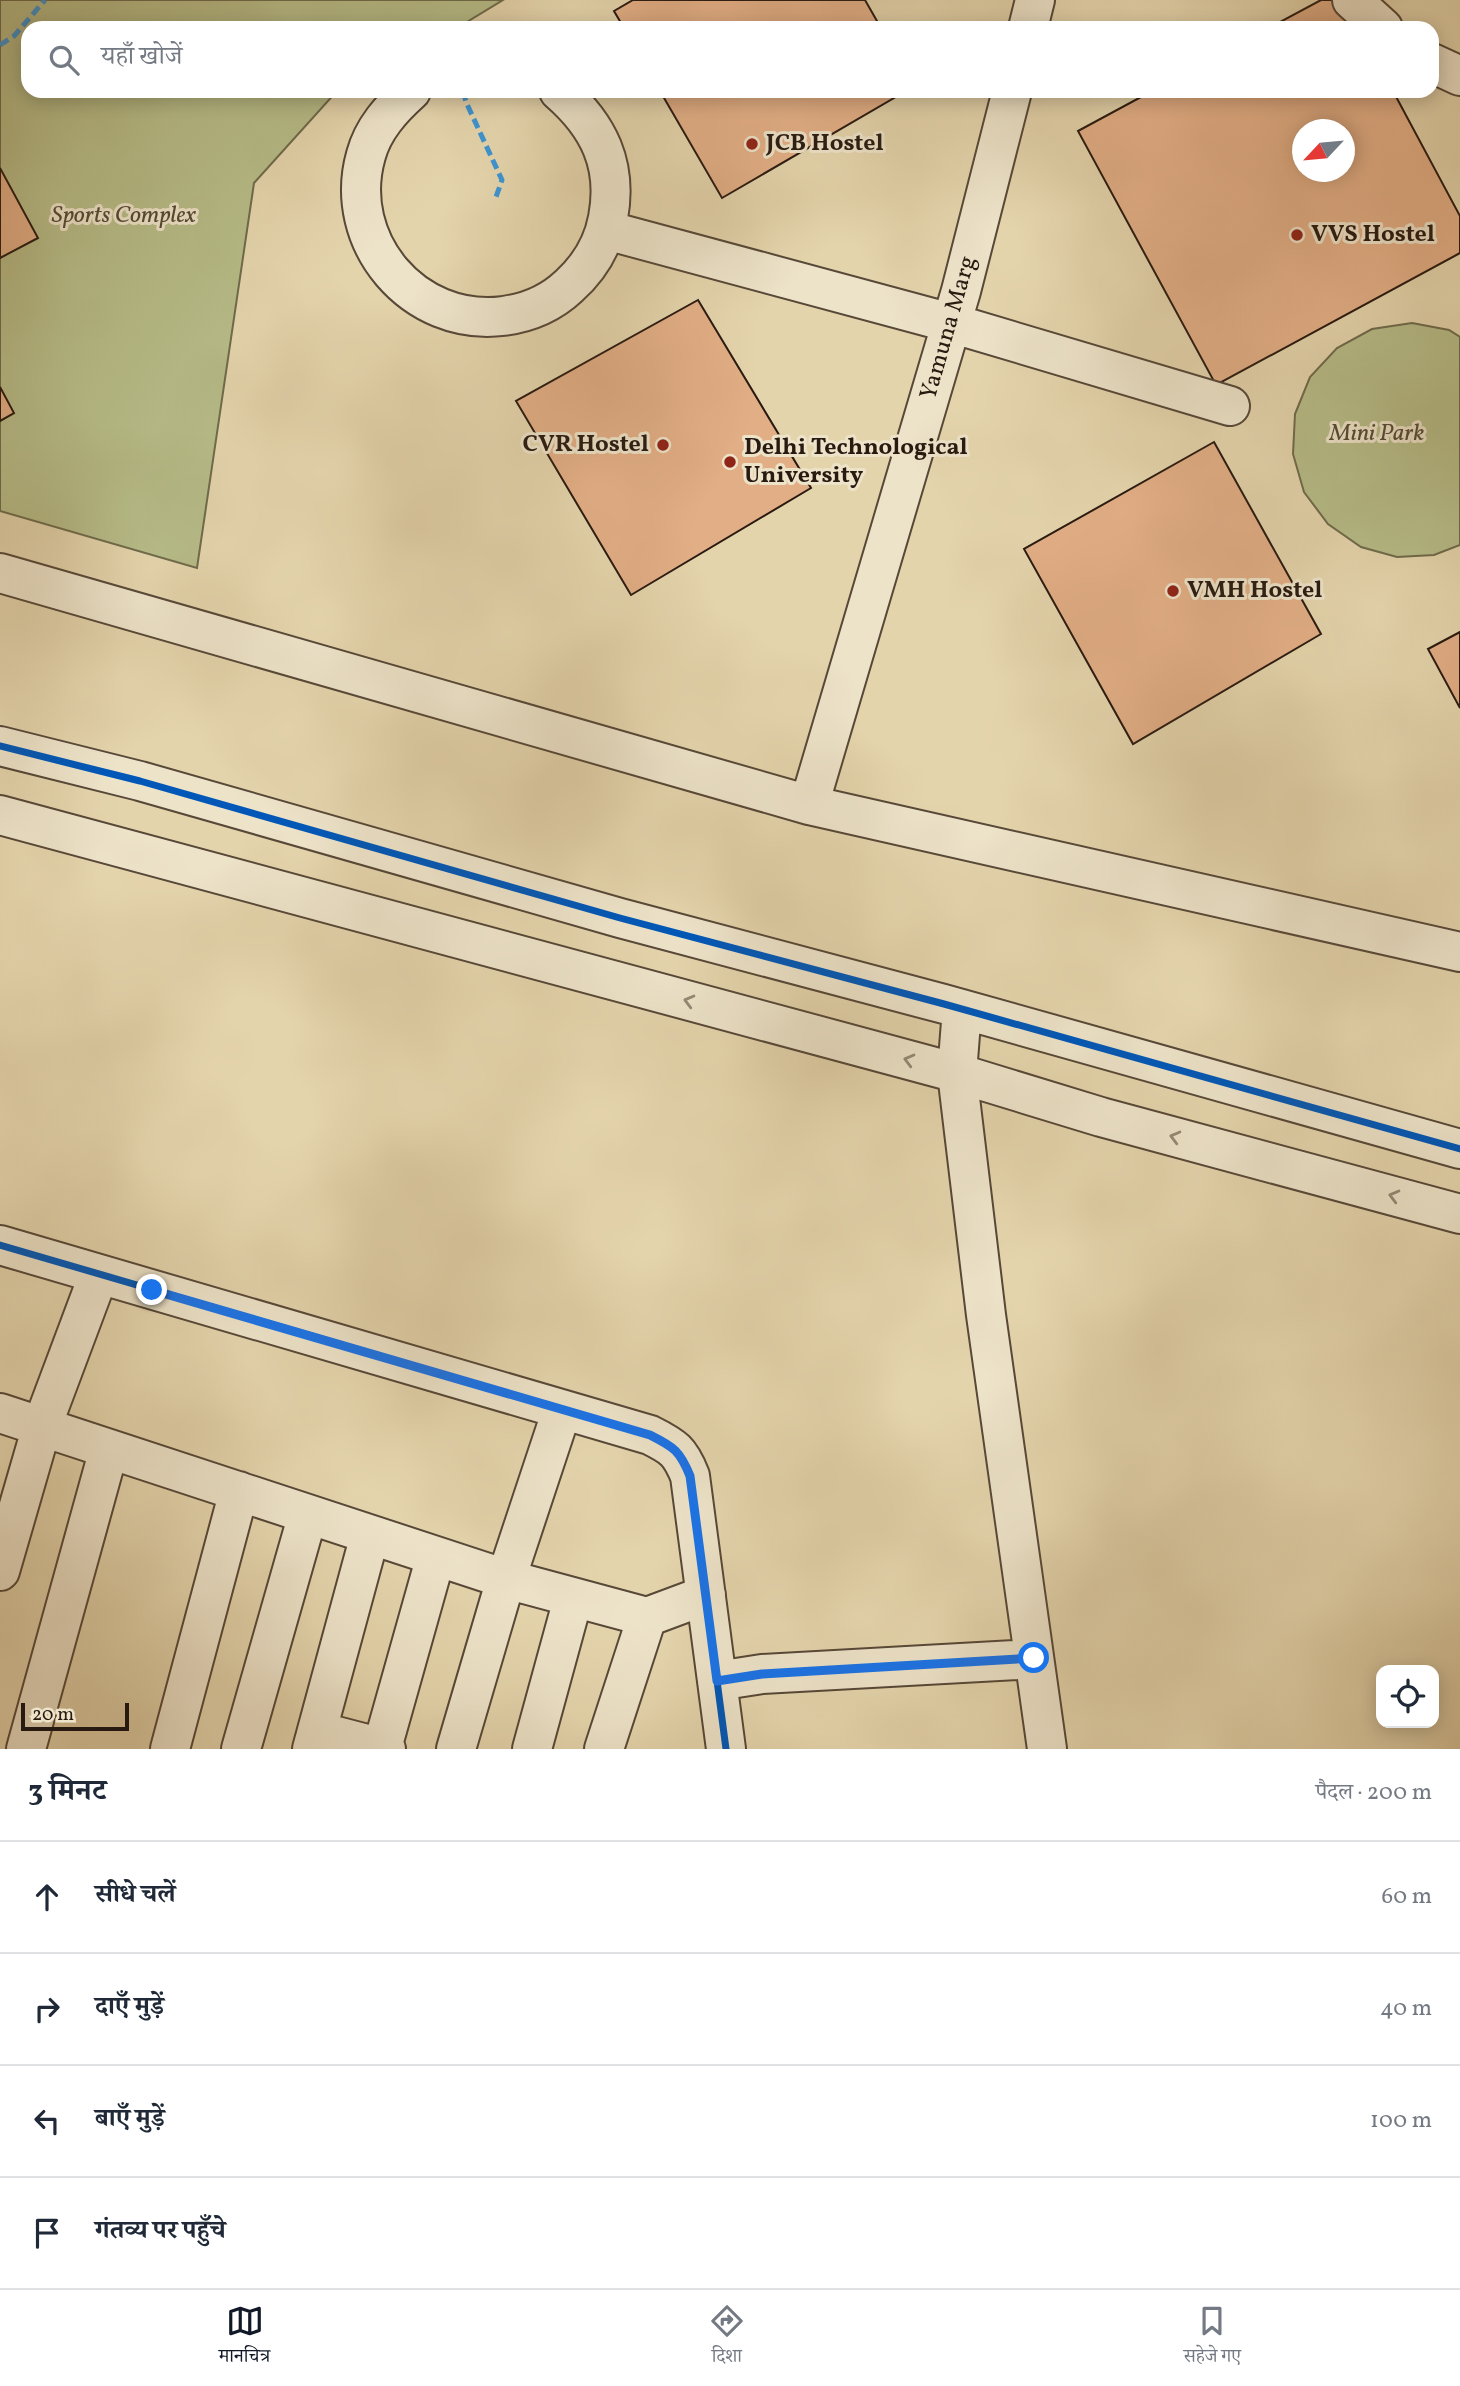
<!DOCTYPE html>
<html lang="hi">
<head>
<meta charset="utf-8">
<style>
	body { margin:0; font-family:Vollkorn,"Noto Serif Devanagari",serif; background:#f2f2f3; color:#1f2937 }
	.controls { position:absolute; right:21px; bottom:21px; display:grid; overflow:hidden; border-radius:14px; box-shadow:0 4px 18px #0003 }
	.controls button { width:63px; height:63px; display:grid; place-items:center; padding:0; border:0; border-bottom:2px solid #e0e1e3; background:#fff; color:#1f2937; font:35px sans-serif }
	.compass { position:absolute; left:1292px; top:119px; width:63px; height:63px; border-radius:50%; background:#fff; box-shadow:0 4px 18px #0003; rotate:244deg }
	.scale { position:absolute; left:21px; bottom:18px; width:108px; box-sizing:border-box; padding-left:7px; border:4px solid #281a11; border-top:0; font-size:19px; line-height:24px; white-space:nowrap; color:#281a11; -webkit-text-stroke:5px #ede3c9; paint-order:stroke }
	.stop { position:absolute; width:21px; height:21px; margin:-16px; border:5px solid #1a73e8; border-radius:50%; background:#fff }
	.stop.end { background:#1a73e8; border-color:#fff; box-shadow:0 2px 7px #0008 }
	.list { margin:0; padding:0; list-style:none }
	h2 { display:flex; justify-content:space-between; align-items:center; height:91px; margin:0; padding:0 28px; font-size:30px }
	h2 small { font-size:23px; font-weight:400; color:#747a83 }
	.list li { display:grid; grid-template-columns:46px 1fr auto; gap:21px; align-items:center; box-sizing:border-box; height:112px; padding:0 28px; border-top:2px solid #e0e1e3 }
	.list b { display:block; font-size:26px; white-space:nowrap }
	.list em { font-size:23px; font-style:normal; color:#747a83 }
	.icon { flex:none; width:38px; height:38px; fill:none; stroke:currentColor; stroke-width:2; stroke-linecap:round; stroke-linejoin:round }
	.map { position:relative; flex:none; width:1460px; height:1749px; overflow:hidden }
	.search { position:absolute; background:#fff; box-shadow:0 4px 18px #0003; left:21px; right:21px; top:21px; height:77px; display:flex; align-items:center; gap:18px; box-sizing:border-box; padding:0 24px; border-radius:21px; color:#747a83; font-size:26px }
	.sheet { height:539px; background:#fff }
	nav { display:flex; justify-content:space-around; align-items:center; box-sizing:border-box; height:98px; border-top:2px solid #e0e1e3; background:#fff; font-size:19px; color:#747a83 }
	nav a { display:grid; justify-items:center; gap:4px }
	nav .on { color:#111827 }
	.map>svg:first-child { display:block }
	.green { fill:#b6bc88; stroke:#6f6b4c; stroke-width:2 }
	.building { fill:#e2ae86; stroke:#281a11; stroke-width:2; fill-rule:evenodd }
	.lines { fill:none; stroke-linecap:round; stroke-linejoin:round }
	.minor-casing { stroke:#574838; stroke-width:42 }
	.minor { stroke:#ede3c9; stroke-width:38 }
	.quiet { stroke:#3c94d3; stroke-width:5; stroke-dasharray:10 5; stroke-linecap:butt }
	.cycleway-casing { stroke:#ede3c9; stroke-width:11 }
	.cycleway { stroke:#0057b8; stroke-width:7 }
	.oneway { stroke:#948976 }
	.route { stroke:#1a73e8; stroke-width:9 }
	.poi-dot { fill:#8f2418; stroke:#ede3c9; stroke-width:2.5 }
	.labels { text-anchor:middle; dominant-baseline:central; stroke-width:6; stroke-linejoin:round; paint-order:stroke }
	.poi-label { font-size:24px; font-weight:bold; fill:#281a11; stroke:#ede3c9; text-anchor:start }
	.park-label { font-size:24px; font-style:italic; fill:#534b35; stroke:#ede3c9 }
	.street-label { font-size:24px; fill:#281a11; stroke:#ede3c9 }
</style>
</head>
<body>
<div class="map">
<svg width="1460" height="1749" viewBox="0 0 1460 1749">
	<rect width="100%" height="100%" fill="#e4d4ac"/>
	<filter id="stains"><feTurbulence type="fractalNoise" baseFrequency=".00286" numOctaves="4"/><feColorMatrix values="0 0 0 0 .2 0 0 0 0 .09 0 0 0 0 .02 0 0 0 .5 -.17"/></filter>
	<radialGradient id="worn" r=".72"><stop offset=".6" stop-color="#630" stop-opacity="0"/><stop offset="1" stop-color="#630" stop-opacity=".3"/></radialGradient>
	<path class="green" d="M0 0H503L457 28H28V91H337L254 183 197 568 0 511Z
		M1412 323 1449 330 1460 337V545L1434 555 1397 557 1361 547 1328 524 1304 492 1293 454 1295 414 1310 377 1337 348 1372 329Z"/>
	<path class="building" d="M633 0H865L881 28H624L614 11Z
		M1321 0H1344L1359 28H1269Z
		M660 91H906L722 198Z
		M1152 91H1393L1460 216V253L1216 385 1078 131ZM1302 130H1344V172H1302Z
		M0 168 38 238 0 258Z
		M698 300 811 488 631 595 516 401Z
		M0 387 14 413 0 421Z
		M1214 442 1321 634 1133 744 1024 549Z
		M1460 632V708L1428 649Z"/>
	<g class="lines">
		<g class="minor-casing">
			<path id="minor" d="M1352 0 1383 28
				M1028 28 1035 0
				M1432 63 1460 76
				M411 91C391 109 373 129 366 155 341 242 414 327 503 316 527 313 551 303 569 286 589 268 603 245 608 218 618 165 599 126 559 91
				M606 230 951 323 1230 406
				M0 573 809 805 1460 952
				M0 746 140 781 620 918 944 1004 1460 1149
				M809 805 961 291 1012 91
				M0 815 957 1073 1101 1117 1460 1214
				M962 1009 957 1073 986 1315 1047 1749
				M0 1245 650 1435C674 1447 680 1451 690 1476L726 1749
				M0 1413 506 1579 647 1617 604 1749
				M0 1571 42 1426 99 1274
				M647 1617 706 1595
				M717 1681 762 1674 1034 1659
				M317 1731 386 1749
				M382 1748 436 1556
				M26 1749 109 1449
				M170 1749 239 1491
				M241 1749 308 1514
				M312 1749 370 1535
				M456 1749 506 1579 562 1410
				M532 1749 573 1599"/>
		</g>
		<use href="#minor" class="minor"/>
		<path class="quiet" d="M0 45 14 36 45 0
			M463 91 466 102 502 180 496 197"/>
		<g class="cycleway-casing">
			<path id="cycleway" d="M0 746 140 781 620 918 944 1004 1460 1149
				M0 1245 650 1435C674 1447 680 1451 690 1476L726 1749"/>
		</g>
		<use href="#cycleway" class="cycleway"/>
	</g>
	<defs><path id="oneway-chevron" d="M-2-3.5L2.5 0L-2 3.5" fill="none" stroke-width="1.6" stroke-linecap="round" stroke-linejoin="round" transform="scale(1.75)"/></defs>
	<g class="oneway">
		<use href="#oneway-chevron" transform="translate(689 1001) rotate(-165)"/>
		<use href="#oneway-chevron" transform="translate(909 1060) rotate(-165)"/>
		<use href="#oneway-chevron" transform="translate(1175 1137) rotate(-165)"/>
		<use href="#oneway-chevron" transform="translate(1394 1196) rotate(-165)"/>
	</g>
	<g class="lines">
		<path class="route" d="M152 1290 650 1435C674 1447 680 1451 690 1476L717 1681 762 1674 1034 1658"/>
	</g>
	<g class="poi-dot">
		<circle cx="752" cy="144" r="7"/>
		<circle cx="1297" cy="235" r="7"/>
		<circle cx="663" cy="445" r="7"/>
		<circle cx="730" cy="462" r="7"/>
		<circle cx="1173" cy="591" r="7"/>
	</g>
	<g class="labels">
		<g class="poi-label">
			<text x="766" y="144">JCB Hostel</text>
			<text x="1311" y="235">VVS Hostel</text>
			<text x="649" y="445" text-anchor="end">CVR Hostel</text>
			<text x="744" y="448">Delhi Technological<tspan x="744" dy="28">University</tspan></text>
			<text x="1187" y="591">VMH Hostel</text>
		</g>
		<g class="park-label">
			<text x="124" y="216">Sports Complex</text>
			<text x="1377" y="434">Mini Park</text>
		</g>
		<g class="street-label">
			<text transform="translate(949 328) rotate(-74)">Yamuna Marg</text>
		</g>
	</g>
	<rect width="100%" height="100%" filter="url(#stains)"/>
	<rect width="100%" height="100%" fill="url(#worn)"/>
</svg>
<div class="controls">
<button><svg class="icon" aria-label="locate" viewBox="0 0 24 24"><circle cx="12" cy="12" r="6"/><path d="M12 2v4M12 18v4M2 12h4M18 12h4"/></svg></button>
</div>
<svg class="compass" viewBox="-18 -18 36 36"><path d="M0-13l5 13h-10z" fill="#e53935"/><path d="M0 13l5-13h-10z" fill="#747a83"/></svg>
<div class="scale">20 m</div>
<div class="stop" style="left:1034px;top:1658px"></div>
<div class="stop end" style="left:152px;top:1290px"></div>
<div class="search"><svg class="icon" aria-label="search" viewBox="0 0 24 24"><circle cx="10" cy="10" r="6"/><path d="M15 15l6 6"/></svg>यहाँ खोजें</div>
</div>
<section class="sheet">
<h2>3 मिनट<small>पैदल · 200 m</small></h2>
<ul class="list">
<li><svg class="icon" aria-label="ahead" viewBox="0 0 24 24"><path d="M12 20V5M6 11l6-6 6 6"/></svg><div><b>सीधे चलें</b></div><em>60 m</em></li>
<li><svg class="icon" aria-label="right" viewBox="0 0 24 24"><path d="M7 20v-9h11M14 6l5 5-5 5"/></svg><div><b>दाएँ मुड़ें</b></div><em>40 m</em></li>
<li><svg class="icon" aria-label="left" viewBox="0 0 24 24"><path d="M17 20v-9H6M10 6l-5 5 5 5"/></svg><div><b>बाएँ मुड़ें</b></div><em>100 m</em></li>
<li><svg class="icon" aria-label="arrive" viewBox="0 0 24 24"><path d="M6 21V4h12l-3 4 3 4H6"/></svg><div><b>गंतव्य पर पहुँचे</b></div></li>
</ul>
</section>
<nav>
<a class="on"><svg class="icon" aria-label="map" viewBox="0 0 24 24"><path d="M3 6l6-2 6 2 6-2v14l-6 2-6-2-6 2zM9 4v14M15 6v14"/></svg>मानचित्र</a>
<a><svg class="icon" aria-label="directions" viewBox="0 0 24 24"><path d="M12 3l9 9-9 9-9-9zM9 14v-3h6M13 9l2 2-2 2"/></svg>दिशा</a>
<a><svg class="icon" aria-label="saved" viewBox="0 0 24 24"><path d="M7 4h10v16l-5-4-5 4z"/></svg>सहेजे गए</a>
</nav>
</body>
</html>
